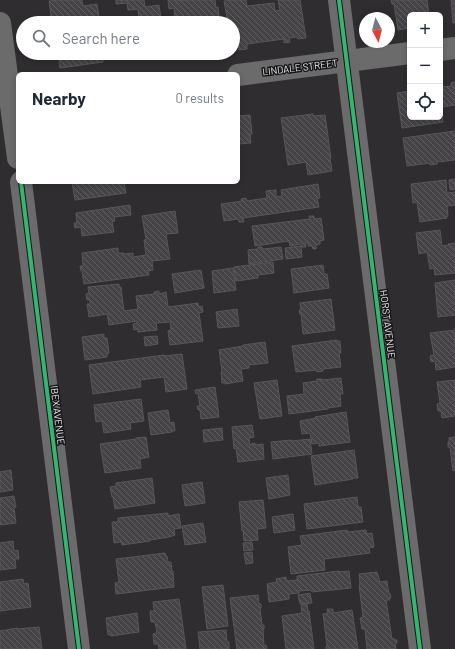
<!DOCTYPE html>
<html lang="en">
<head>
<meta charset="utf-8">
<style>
	body { margin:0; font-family:Barlow,sans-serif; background:#f2f2f3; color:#1f2937 }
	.controls { position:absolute; right:12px; top:12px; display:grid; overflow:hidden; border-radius:6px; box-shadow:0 2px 6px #0003 }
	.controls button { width:36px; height:36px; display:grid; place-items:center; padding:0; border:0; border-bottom:1px solid #e0e1e3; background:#fff; color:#1f2937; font:20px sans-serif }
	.compass { position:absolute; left:359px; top:12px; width:36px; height:36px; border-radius:50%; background:#fff; box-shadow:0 2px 6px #0003; rotate:173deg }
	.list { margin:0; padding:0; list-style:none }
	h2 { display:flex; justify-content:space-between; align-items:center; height:52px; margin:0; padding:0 16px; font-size:17px }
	h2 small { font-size:13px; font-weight:400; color:#747a83 }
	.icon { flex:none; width:22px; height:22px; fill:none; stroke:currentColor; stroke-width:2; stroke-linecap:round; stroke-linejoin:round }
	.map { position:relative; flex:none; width:455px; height:649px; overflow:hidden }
	.search { position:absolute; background:#fff; box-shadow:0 2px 6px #0003; left:16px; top:16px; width:224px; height:44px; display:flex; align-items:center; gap:10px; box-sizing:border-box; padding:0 14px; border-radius:22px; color:#747a83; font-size:15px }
	.panel { position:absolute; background:#fff; box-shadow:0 2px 6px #0003; left:16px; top:72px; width:224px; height:112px; border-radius:6px }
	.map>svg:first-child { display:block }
	.building { fill:url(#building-back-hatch); stroke:#59565a }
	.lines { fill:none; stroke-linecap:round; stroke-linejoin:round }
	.minor { stroke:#6c6b6c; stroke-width:22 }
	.cycleway-casing { stroke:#171618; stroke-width:6 }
	.cycleway { stroke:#33b770; stroke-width:4 }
	.labels { text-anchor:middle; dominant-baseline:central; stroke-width:3; stroke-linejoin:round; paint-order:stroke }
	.street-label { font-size:10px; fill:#ebe8ec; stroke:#171618 }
</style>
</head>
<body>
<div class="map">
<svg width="455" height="649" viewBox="0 0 455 649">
	<defs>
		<pattern id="building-back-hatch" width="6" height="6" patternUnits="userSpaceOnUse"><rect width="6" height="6" fill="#454346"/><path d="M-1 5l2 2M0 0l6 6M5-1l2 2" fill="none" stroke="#605e61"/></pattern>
	</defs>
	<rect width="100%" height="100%" fill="#302d31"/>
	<path class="building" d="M58 0H82L83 6 97 4 100 23H52L49 1Z
		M116 0H144L145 7 159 5 161 18 165 17 166 23H138V21L139 20 138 9 128 10 127 3 116 4Z
		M168 0H176V1L185 0H215L216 8 218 7 220 23H175L174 8 169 9Z
		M233 0H246L247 6 274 3 275 11 280 10 278 0H300L306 38 298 39 297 37 289 38 290 42 284 43V39L247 44V49L239 50V45L233 46V23H228L224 1Z
		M391 0H427L429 15H410V28L398 30 394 4H392Z
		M451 0H455V23H453Z
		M58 53H102L103 62 60 68Z
		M110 53H133V54L110 57Z
		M142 53H155L156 57 143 58Z
		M455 82V105L441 107 443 122 402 128 397 93 410 91V117H440V87L451 86V83Z
		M313 114V116L325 115 331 158H330L332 171 308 175 306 162 288 165 281 118Z
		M250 115 252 134H250L251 143 238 144V116Z
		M455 131V160L437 162V164L430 165V163L407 166 403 138Z
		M455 179V189L450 190 449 180Z
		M446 180 447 193 455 192V205L447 206 448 216 446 217 447 218 420 222 417 202 413 203 411 184Z
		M72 182H124L126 193 75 200Z
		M318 184 320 198H317L319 207 243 218 244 222H239L238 219 224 221 221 204 242 201 241 199 246 198 247 201 267 198 266 191 276 190V197L282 196 281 190Z
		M130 205 131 215 114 217 115 221 112 222 114 232 82 236 81 227 75 228 74 223H77L76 213Z
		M175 211 178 233 166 234 170 259 152 261 153 270 148 271 149 275 84 284 82 271H81L80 266H83L82 253 118 248V253H124V254L133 253V257L146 255 144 240H146L142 216Z
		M309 216H314V219L321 218 324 240 320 241V244L316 245V249H313L312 246H308V243H305L306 247H302L301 244 290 246 289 241 255 246 252 226 310 219Z
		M440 230 442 246 449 245 448 244 454 243V245L455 244V273L435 275 434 268 430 269 427 252 419 254 416 233Z
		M301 246 302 257 286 259 285 248Z
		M258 247H262V248L264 249 281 247 283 259 249 264 248 250 258 249Z
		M273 262 274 273 258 275V278L236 281 234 267Z
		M323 265 324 274H327L329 288 294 293 291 269Z
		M233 268 236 290 214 293 212 271Z
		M201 270 204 288 175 293 172 274Z
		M455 280V315L438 317 435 283Z
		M119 284V287H121L124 311 138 309 136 296 154 294V292L159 291V294L166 292 168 307 198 303 199 307 202 306 203 312 199 313 203 341 170 345 168 331 171 330 170 322 156 323 157 330 138 332V329L134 330 133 324 137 323V321L109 325 107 314 89 317 87 304H90V300H87L86 294 89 293 88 287Z
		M331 299 335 330 303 334 301 314H300L299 310H301L300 303Z
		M237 309 239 326 218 328 216 312Z
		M455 330V367L436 370 435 361 431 362 430 356 434 355 430 333Z
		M104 334V338H107L109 353 107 354V357L85 360 82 337Z
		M157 336 158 344 145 346 144 337Z
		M337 340V341H340L341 353H339L341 367 323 369V371L317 372V370L296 372 292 346Z
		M265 342 268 363 249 365V368L241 369 243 381 225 384V383H222L221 372 222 371 219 350 243 346V345Z
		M182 354 187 389 166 392 164 377 140 380 141 387 93 394 89 365 164 355V356Z
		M341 378 343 394H340L341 406 328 408V409L289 414 287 396 304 394 303 383 317 381V379H322V380Z
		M277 380 282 416 260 419 254 383Z
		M455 380V416L442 418 441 411H438L437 404 440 403 437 382Z
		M215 387 219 417 201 419 200 410H198L197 406H200L198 393 196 394 195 390Z
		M141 399 144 421 130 423 131 429 104 433 102 421 96 422 94 405Z
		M168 410 170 423 174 422 175 431H171L172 432 151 435 148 413Z
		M346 412 350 442 319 446V443L312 444 310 433 302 434 300 421 316 418 315 417Z
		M252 425 254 437 249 438 250 445H251V444L255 443V445L263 444 264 459 238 462 236 448 234 449 232 427Z
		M222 428 223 440 204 442 203 430Z
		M146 437 149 457 140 459 141 468 105 473 100 444 136 439V438Z
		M455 437V470L453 471 450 447H448V442H449V438Z
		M310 439 312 454 273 459 271 442 291 440 292 441Z
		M354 450 358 478H352L353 479 315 485 311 456Z
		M11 470 13 490 0 492V472Z
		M288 475 290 495 269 499 266 478Z
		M152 478 155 503 115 509 113 497H112L110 487 116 486V483Z
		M202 482 205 503 185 506 182 485Z
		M14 496 16 507 14 508 16 523 0 525V498Z
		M357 497 358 507H361L363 522 307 529 304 504Z
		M263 500 266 528 257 529 258 540 244 541 243 530 242 531 239 502Z
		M168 513V516L179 514 181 528 174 529 175 535 169 537 150 540V541L122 545 121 542 114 543 112 522H118V518Z
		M293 514 295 530 274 533 272 517Z
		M203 523 206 542 185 545 182 526Z
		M347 530 348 532 366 530 367 534 372 533 374 547 369 548 370 553 324 559 325 570 291 574 288 547 302 545 300 536Z
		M13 541 14 551 18 550 19 559H15L16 568 0 570V543Z
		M252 542 253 550 244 551 243 543Z
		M252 552 253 563 246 564 244 553Z
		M165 553 166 556H167L168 562H171L172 572 173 571 174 587 116 594 115 583 119 582 116 559Z
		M339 571V572L349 571 351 588 312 592 311 590 299 591V593L289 594V599L269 602 267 584 277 582 276 579 286 577 287 581 297 580V576Z
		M377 572 380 582 387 581 389 594 390 593 391 598H389L390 600H386L392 639 394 638V640H397V643L395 644 396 649H367L365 629H362L360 618 363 617 359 585H360L359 574Z
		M23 579 24 584 28 583 31 607 0 611V582Z
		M223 585 228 626 207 629 202 587Z
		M310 593 312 603 300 604 298 595Z
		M258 595 259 604H261V608H260L262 625H264V629L263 630 264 646 266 645 267 649H237L230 598Z
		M179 599 186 649H159L158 644H154L153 634 157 633 155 622H151L150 611H154L153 602Z
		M307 604 308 611H309L314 649H286L282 616 302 613 301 605Z
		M327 609H333V613L352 610 358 649H326V646H327L323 614 328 613Z
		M137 613 139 632 111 636V635H108L106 618Z
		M39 627 42 649H0V631L17 628V629Z
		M226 630 227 642H229V649H200L198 632Z"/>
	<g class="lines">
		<path class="minor" d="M339 0 420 649
			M0 23 18 158
			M440 50 455 48
			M238 75 410 53
			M21 182 79 649"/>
		<g class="cycleway-casing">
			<path id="cycleway" d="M339 0 420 649
				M21 182 79 649"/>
		</g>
		<use href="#cycleway" class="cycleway"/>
	</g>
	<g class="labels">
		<g class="street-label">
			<text transform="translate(300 67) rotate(-7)">LINDALE STREET</text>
			<text transform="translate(388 324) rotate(83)">HORST AVENUE</text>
			<text transform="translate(58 415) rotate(83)">IBEX AVENUE</text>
		</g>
	</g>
</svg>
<div class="controls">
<button>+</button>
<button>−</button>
<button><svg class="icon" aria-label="locate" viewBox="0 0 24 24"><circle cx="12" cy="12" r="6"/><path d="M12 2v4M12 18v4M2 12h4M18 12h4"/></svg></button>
</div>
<svg class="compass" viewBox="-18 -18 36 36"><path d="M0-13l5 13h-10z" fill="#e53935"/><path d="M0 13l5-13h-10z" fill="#747a83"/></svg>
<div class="search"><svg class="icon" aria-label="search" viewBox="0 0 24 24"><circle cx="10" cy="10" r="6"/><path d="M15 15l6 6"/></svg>Search here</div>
<section class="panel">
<h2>Nearby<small>0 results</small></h2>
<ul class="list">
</ul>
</section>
</div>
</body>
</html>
